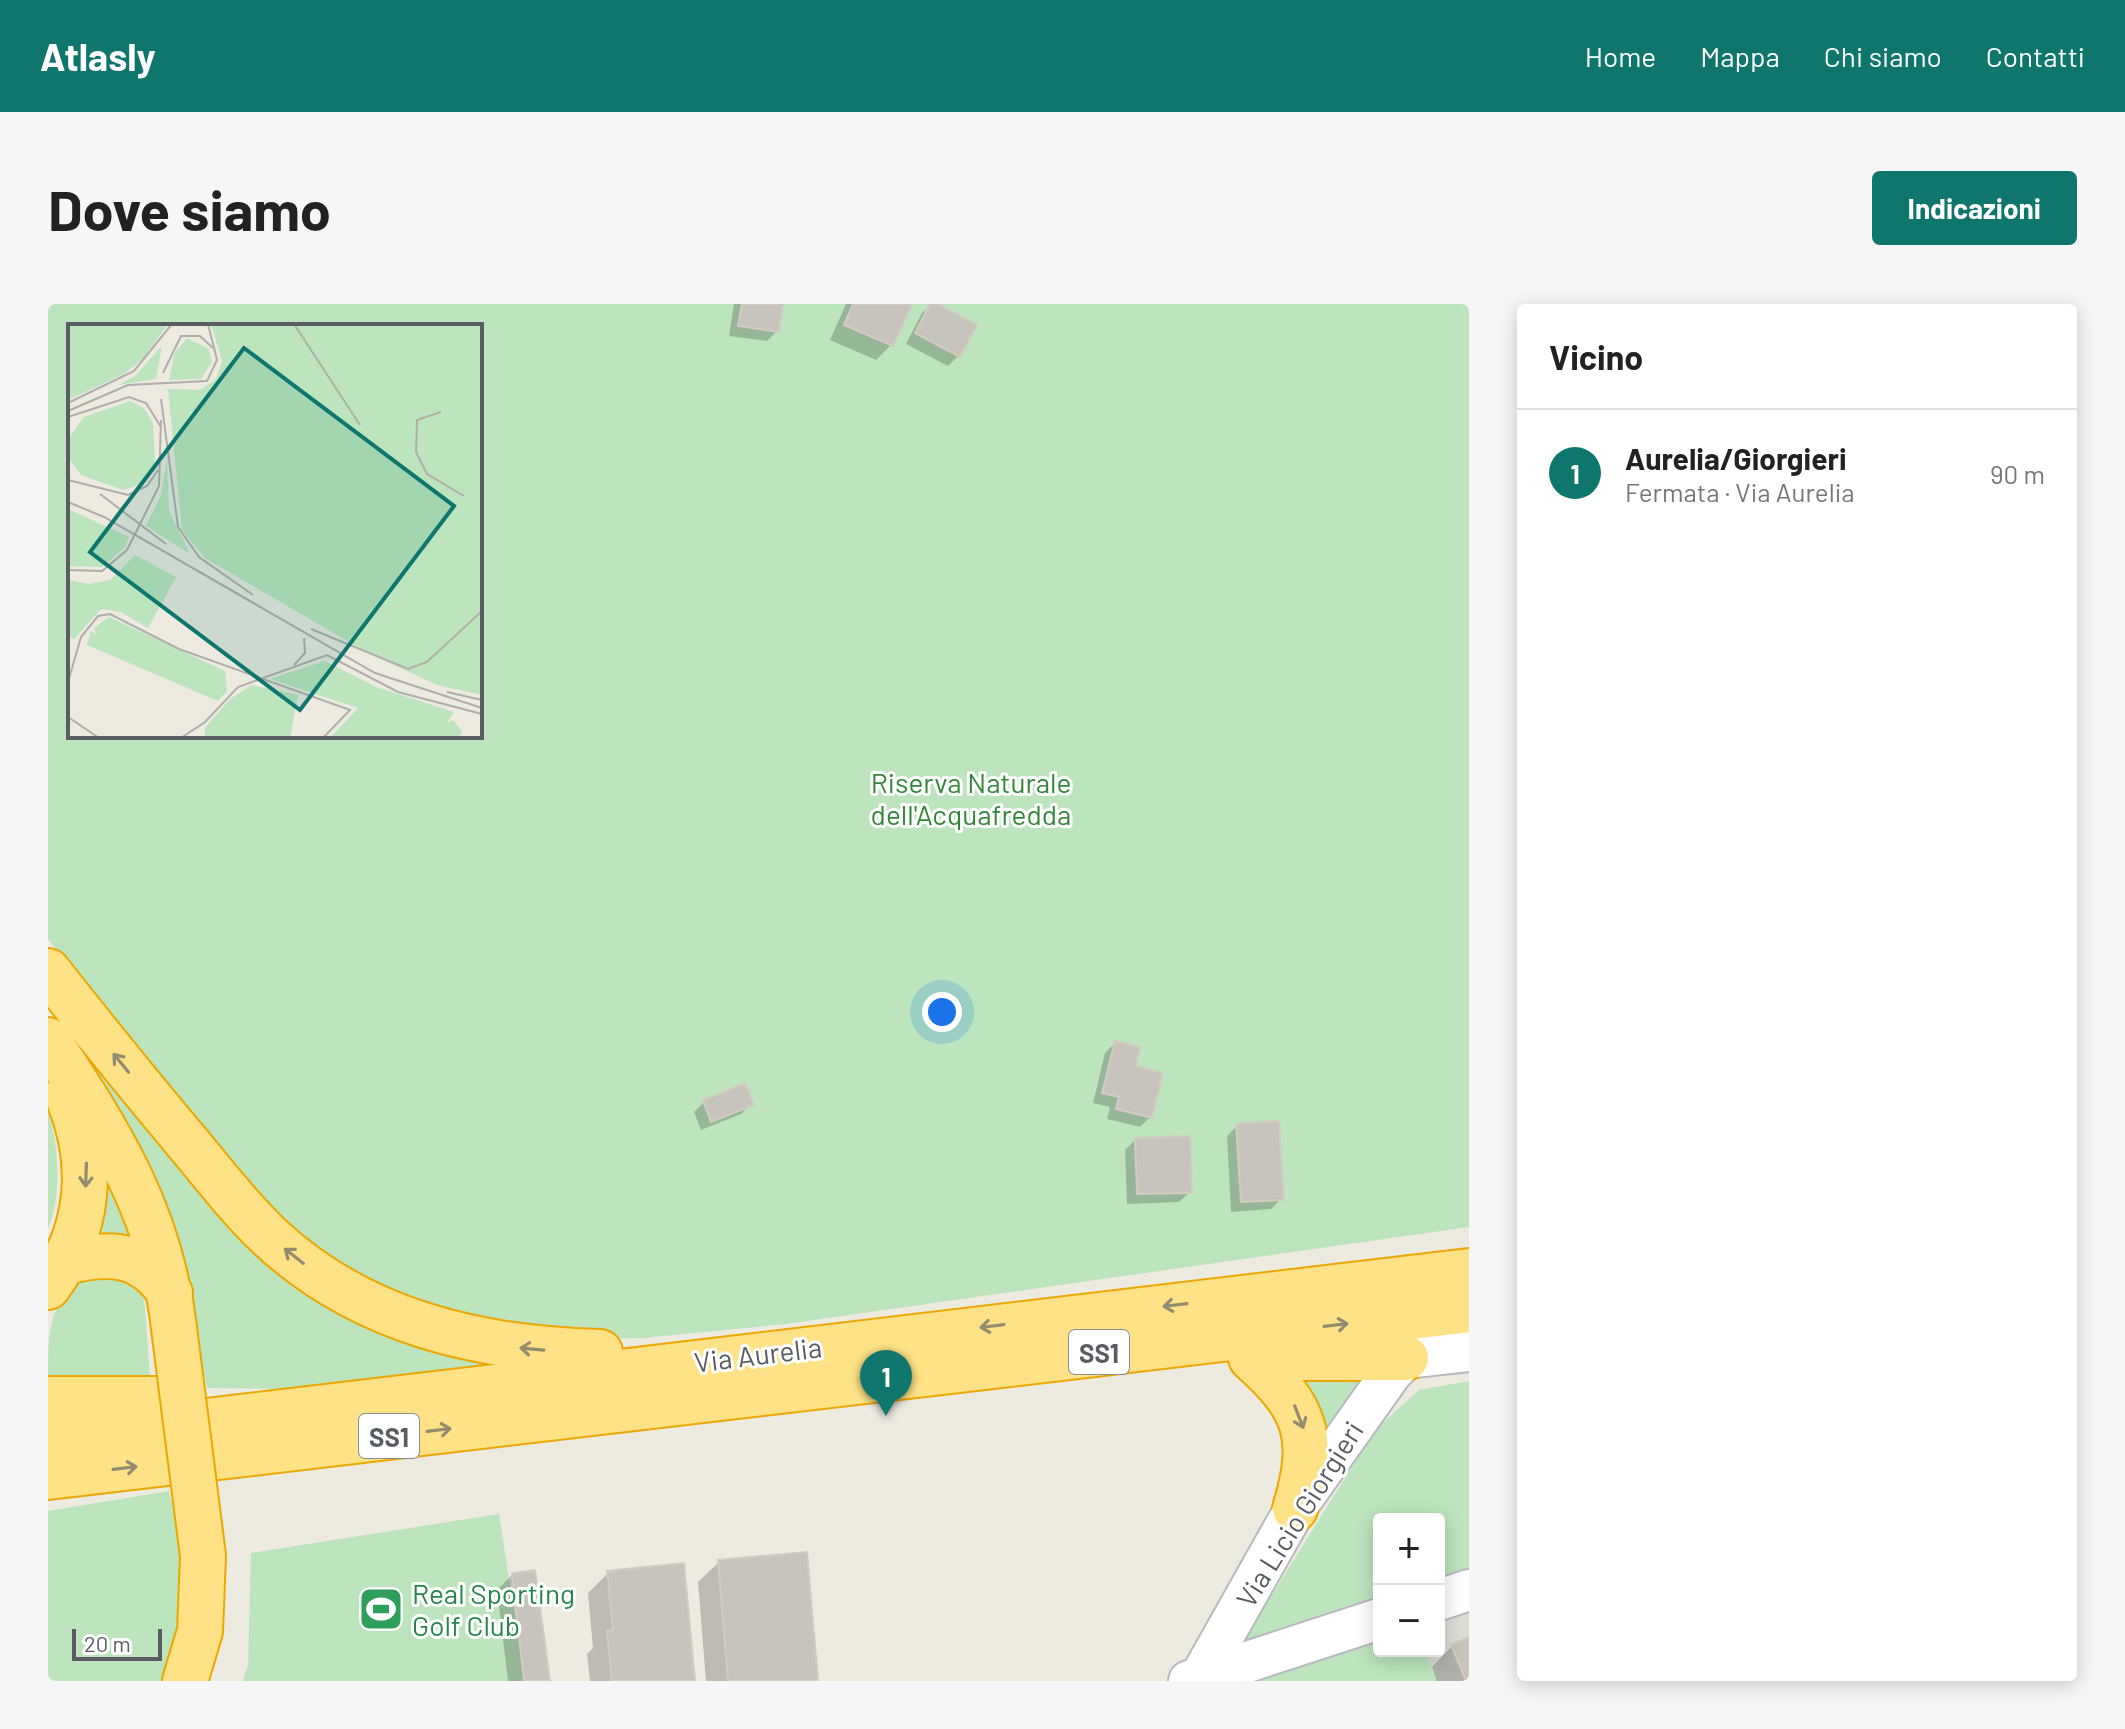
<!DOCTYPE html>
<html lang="it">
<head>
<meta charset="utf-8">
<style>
	body { margin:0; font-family:Barlow,sans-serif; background:#f6f6f6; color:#222 }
	.controls { position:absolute; right:24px; bottom:24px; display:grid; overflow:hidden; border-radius:8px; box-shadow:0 4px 20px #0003 }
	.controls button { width:72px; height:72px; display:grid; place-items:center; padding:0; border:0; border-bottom:2px solid #e0e0e0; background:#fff; color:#222; font:40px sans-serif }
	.scale { position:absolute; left:24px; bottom:20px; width:90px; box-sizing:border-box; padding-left:8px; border:4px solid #595d62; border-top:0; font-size:22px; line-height:28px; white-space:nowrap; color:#595d62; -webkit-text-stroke:6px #fff; paint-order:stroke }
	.you { position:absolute; left:894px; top:708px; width:28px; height:28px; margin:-20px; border:6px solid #fff; border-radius:50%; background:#1a73e8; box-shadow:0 0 0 12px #1a73e833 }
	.badge { display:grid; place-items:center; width:52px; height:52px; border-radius:50%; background:#0f766e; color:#fff; font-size:26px; font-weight:700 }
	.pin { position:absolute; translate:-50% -66px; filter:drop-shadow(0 2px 4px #0008) }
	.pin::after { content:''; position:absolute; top:42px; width:28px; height:24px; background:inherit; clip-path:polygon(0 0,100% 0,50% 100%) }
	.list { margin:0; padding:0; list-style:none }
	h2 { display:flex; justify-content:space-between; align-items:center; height:104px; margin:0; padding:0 32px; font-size:34px }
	h2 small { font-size:26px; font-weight:400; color:#767676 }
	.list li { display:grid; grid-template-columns:52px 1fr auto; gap:24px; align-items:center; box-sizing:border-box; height:128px; padding:0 32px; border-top:2px solid #e0e0e0 }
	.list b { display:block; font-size:30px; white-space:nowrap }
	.list p { margin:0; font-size:26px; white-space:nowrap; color:#767676 }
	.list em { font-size:26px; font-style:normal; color:#767676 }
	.map { position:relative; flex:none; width:1421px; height:1377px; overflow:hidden; border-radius:8px }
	header { display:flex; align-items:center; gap:48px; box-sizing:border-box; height:112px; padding:0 40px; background:#0f766e; color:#fff }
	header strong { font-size:38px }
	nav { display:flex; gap:44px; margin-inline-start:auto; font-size:28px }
	.intro { display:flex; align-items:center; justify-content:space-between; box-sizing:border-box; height:192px; padding:0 48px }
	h1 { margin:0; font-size:56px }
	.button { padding:20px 36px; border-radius:8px; background:#0f766e; color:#fff; font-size:28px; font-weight:700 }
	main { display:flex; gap:48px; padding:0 48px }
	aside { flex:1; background:#fff; border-radius:8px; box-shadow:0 4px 20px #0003 }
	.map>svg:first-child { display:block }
	.industrial { fill:#dddcd5 }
	.green { fill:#bce5bd; fill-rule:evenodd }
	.shadow { fill:#0003 }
	.building { fill:#c7c4be; stroke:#d1ccbf; stroke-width:2 }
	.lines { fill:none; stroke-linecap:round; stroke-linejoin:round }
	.minor-casing { stroke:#b6b9be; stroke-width:44 }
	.highway-casing { stroke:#eda700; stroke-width:48 }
	.minor { stroke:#fff; stroke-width:40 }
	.highway { stroke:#ffe285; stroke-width:44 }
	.highway-bridge-casing { stroke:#eda700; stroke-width:48; stroke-linecap:butt }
	.highway-bridge { stroke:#ffe285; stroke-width:44 }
	.oneway { stroke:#938c6e }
	.labels { text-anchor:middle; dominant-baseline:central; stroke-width:6; stroke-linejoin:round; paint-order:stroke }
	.shield { fill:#fff; stroke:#8b8e91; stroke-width:2 }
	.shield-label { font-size:26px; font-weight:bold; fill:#595d62 }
	.park-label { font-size:28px; fill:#338739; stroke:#fff }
	.street-label { font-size:28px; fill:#595d62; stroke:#fff }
	.leisure-label { font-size:28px; fill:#27864d; stroke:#fff; text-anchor:start }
	.inset-road { fill:none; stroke:#aeaeaa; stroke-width:2 }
	.view { fill:#0f766e; fill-opacity:0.15; stroke:#0f766e; stroke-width:4 }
	.inset-edge { fill:none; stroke:#595d62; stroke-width:4 }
</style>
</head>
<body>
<header>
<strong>Atlasly</strong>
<nav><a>Home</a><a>Mappa</a><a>Chi siamo</a><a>Contatti</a></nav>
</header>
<div class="intro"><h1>Dove siamo</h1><a class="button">Indicazioni</a></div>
<main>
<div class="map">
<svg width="1421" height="1377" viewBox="0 0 1421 1377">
	<rect width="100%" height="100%" fill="#edeae0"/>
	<path class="industrial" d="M1421 1301V1377H1391L1376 1347H1391V1312Z"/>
	<path class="green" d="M0 0H1421V923L738 1020 595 1034 547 1035 457 1028 325 984 253 936 158 834 0 635ZM22 22H432V432H22Z
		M23 718 183 927C259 998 338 1039 439 1061L247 1085 159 1084C150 1040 144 995 134 951 113 867 66 793 19 722Z
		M0 808C11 841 14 892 0 925Z
		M60 871 86 942 41 937 53 873Z
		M40 970 95 977 102 1074 0 1075C0 1027 0 997 40 970Z
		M1332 1064 1278 1136 1272 1103 1249 1070Z
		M1421 1077V1267L1391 1277V1215H1331V1297L1189 1346 1328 1125 1371 1086Z
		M121 1187C136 1253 143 1315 114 1377H0V1207Z
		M451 1210 477 1377H195L200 1361 203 1249Z
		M1331 1334V1347H1376L1391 1377H1208Z"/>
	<path class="shadow" d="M686 0H733L729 27 719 37 681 32Z
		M798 0H861L843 41 828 56 782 36Z
		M884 0 910 52 900 62 858 40 874 9Z
		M1067 739 1085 764 1102 813 1092 823 1059 815 1062 803 1045 799 1057 749Z
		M656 798 703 800 693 810 653 826 646 808Z
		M1189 822 1233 895 1223 905 1183 908 1179 832Z
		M1087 836 1142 888 1131 898 1079 900 1077 846Z
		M671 1258 768 1377H658L650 1278Z
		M560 1269 645 1377H542L539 1350 545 1344 540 1289Z
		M465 1270 500 1377H460L449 1286Z
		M1421 1336V1377H1389L1384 1363 1404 1342Z"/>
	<path class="building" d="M694 0H735L731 28 690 22Z
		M805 0H864L845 42 796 21Z
		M882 0H890L929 21 912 53 867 29Z
		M1067 737 1092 743 1088 762 1115 769 1104 814 1068 805 1071 793 1054 789Z
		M697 779 706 801 663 818 655 796Z
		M1231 817 1236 896 1193 898 1188 820Z
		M1142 832 1144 889 1089 890 1087 834Z
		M759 1248 770 1377H680L670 1256Z
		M636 1259 647 1377H564L559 1327 565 1326 559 1267Z
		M487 1266 502 1377H476L464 1269Z
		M1421 1333V1377H1418L1403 1341Z"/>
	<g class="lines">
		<g class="minor-casing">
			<path id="minor" d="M1391 1296 1421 1286
				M1141 1377 1331 1315
				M1150 1377 1247 1205 1344 1068 1358 1054 1421 1047"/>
		</g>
		<g class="highway-casing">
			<path id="highway" d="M0 667C45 724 91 781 138 837 165 869 191 904 222 933 313 1018 431 1045 552 1048
				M0 736C62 829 113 910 126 1024
				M17 958C62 947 95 948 122 989
				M0 983C43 925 47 856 19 791
				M1203 1054C1258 1103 1269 1133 1247 1205
				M1210 1054H1358
				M0 1095H126
				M0 1136 1421 967
				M0 1173 1421 1006
				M137 1377 152 1327 155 1252"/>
		</g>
		<use href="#minor" class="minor"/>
		<use href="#highway" class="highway"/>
		<g class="highway-bridge-casing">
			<path id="highway-bridge" d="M126 1024 155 1252"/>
		</g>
		<use href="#highway-bridge" class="highway-bridge"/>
	</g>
	<defs><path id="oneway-shaft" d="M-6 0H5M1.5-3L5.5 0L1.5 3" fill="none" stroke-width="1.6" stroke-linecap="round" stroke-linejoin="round" transform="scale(2)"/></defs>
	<g class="oneway">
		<use href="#oneway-shaft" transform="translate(73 759) rotate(-129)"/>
		<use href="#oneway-shaft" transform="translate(38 871) rotate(92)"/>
		<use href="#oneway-shaft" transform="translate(246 952) rotate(-142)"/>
		<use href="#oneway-shaft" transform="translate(1127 1001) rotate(173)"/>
		<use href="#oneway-shaft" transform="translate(1288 1021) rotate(-7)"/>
		<use href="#oneway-shaft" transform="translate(944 1022) rotate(173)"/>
		<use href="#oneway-shaft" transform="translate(484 1045) rotate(-175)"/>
		<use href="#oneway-shaft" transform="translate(1251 1113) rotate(69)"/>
		<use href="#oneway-shaft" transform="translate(391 1126) rotate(-7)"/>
		<use href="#oneway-shaft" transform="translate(77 1164) rotate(-7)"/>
	</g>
	<defs>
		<g id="stadium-square" transform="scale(2.3)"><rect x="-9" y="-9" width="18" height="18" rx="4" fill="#2e9e5b" stroke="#fff"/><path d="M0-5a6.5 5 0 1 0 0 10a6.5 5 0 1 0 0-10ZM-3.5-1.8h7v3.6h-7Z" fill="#fff"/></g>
	</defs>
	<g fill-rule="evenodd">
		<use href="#stadium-square" x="333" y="1305"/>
	</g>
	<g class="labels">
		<g class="shield">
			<rect x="1021" y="1026" width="60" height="44" rx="6"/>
			<rect x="311" y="1110" width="60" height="44" rx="6"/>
		</g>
		<g class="shield-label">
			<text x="1051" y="1048">SS1</text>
			<text x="341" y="1132">SS1</text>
		</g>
		<g class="park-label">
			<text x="923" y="478">Riserva Naturale<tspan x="923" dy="32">dell'Acquafredda</tspan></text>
		</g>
		<g class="street-label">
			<text transform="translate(710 1050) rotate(-7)">Via Aurelia</text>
			<text transform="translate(1251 1210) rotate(-58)">Via Licio Giorgieri</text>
		</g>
		<g class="leisure-label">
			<text x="364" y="1289">Real Sporting<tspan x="364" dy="32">Golf Club</tspan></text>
		</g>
	</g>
	<g transform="translate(20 20)">
		<rect width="414" height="414" fill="#edeae0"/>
		<path d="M0 0H100L74 36 56 50 0 76ZM143 0H414V371L369 361 300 329 137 234 114 206 100 65 132 66 148 55 154 37ZM119 14 141 25 144 38 133 55 101 56 106 30ZM94 22 88 55 50 61 67 52ZM62 77 76 84 85 99 87 139 74 160 55 166 13 151 1 135 0 115 16 93ZM99 133 101 187 122 230 78 202 93 171ZM0 185 61 213 57 223 34 243 0 242ZM67 231 108 253 80 304 53 288 33 285 6 315 0 312V256L21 260 42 256ZM41 293 157 347 159 367 150 377 19 321 23 307 28 310 26 304ZM257 337 308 363 386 388 378 400 385 396 394 407 391 414H262L290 384 202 355ZM184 361 230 371 222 414H137V404L162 375Z" fill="#bce5bd"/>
		<path class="inset-road" d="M226 0 292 101M95 49 113 12H132L145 24M93 75 110 203 131 233 185 271M0 79 66 47 104 0M0 87 60 61 139 57 149 36 140 0M373 88 349 96 348 128 359 150 396 172M0 93 61 73 78 79 93 103M0 156 60 171 79 162 90 146M32 170 98 220M0 178 36 193 307 349 414 384M0 246 34 247 59 226 91 162 93 96M243 305 340 345 359 338 414 287M226 341 237 329 236 314M0 358 13 313 30 292 42 290 111 325 282 386 255 414M379 368 414 376M0 393 31 414M113 414 137 398 170 363 259 331 330 368 414 390"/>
		<path class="view" d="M176 24 386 182 232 386 22 228Z"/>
		<rect width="414" height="414" class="inset-edge"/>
	</g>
</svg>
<div class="controls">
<button>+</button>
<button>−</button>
</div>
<div class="scale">20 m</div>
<div class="you"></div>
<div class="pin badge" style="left:838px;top:1112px">1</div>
</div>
<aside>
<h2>Vicino<small></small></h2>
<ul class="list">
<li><span class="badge">1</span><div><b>Aurelia/Giorgieri</b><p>Fermata · Via Aurelia</p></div><em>90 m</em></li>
</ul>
</aside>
</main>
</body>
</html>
